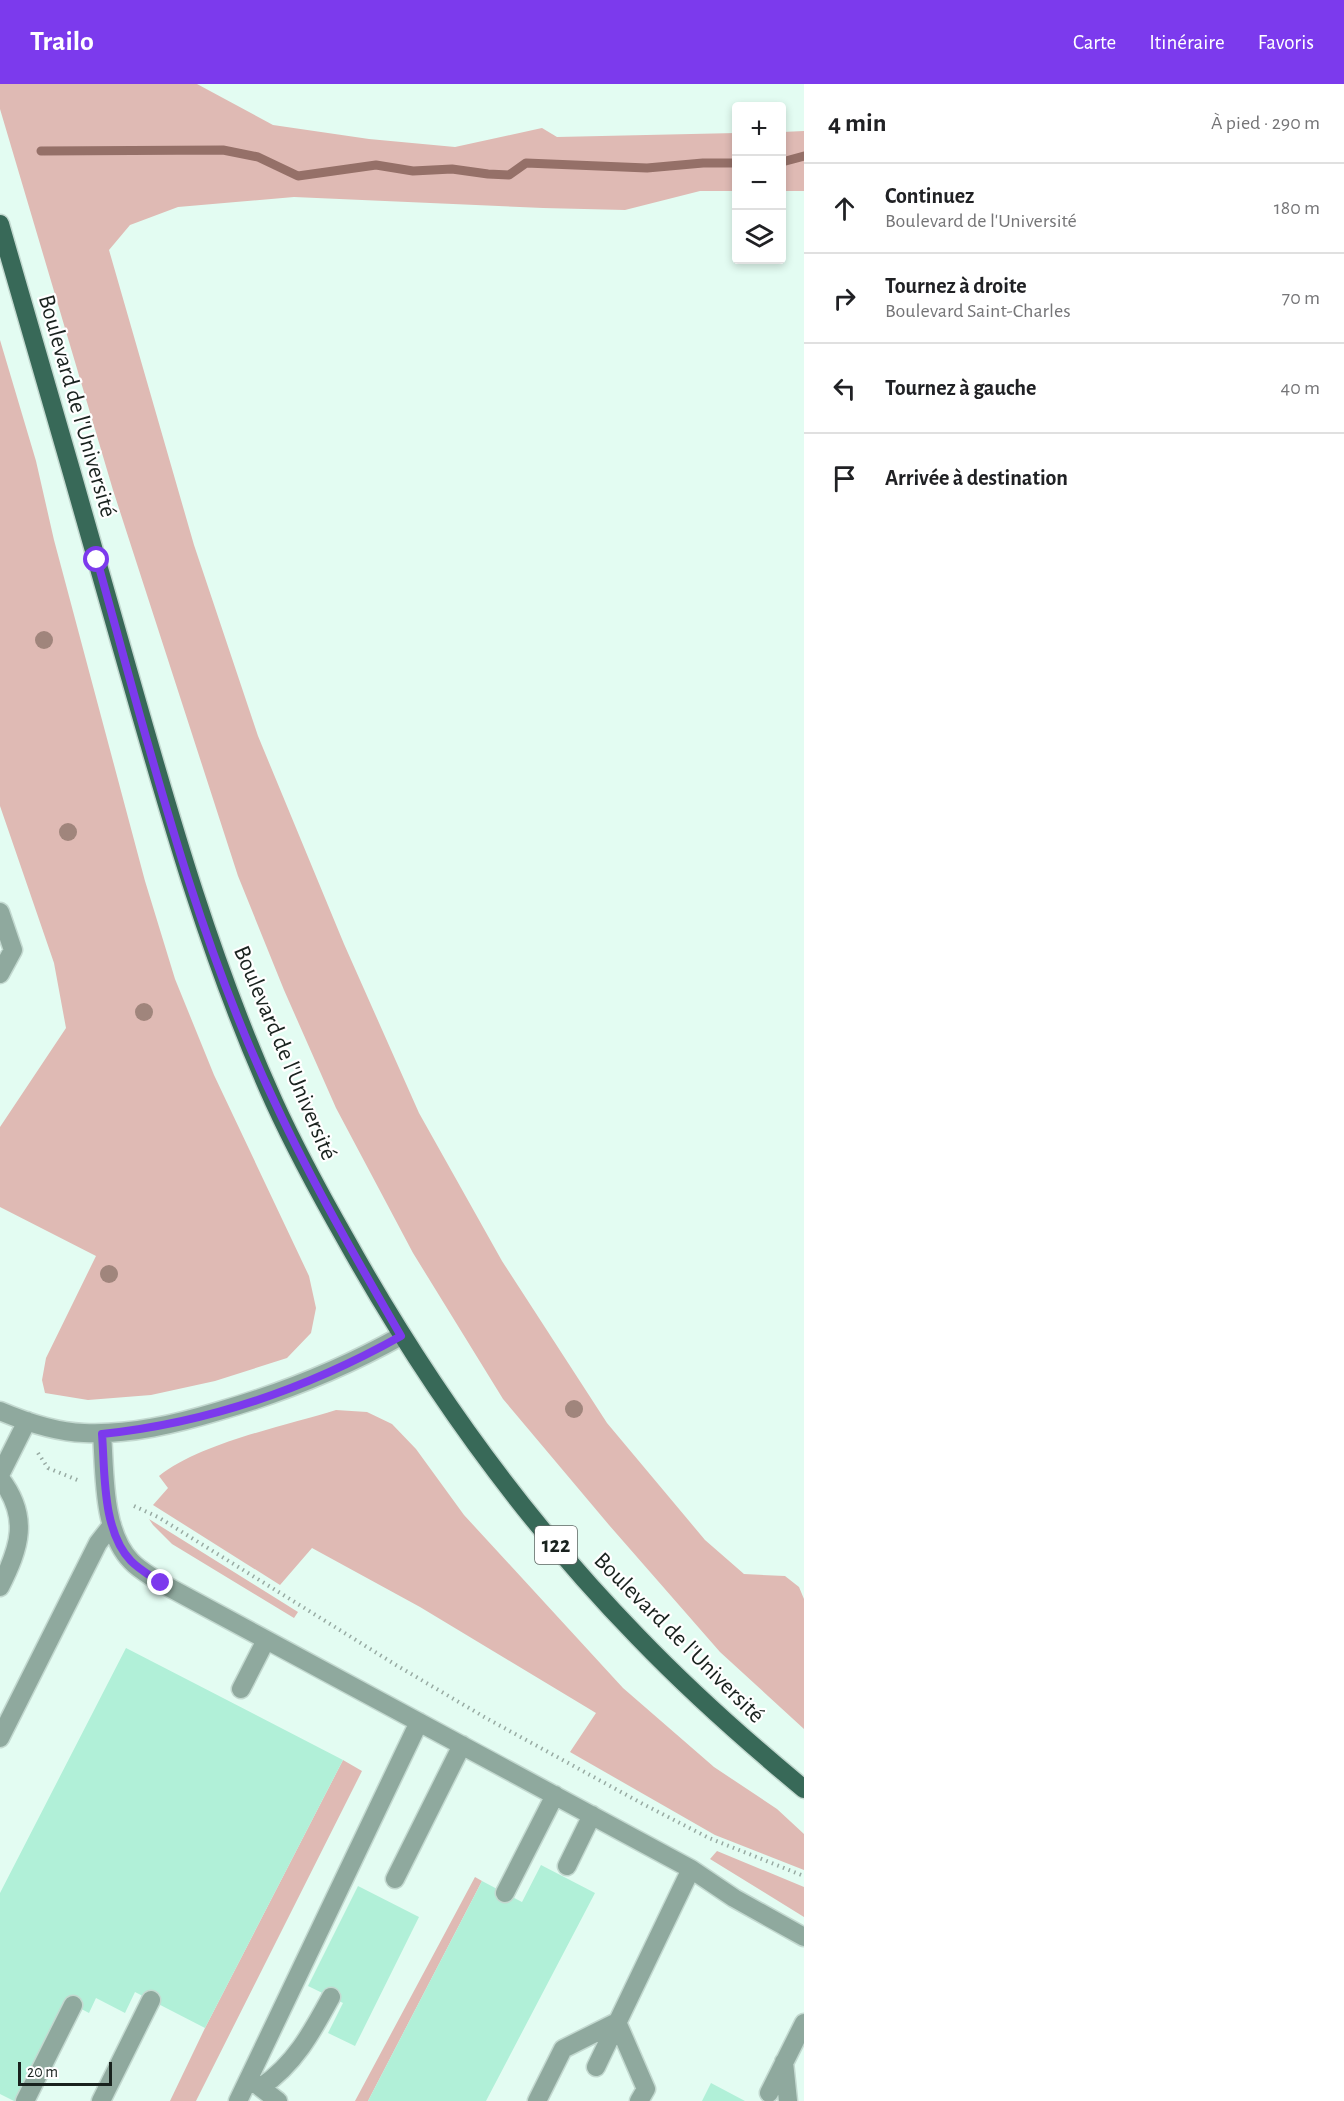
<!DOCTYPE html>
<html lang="fr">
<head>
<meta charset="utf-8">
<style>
	body { margin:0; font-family:"Alegreya Sans",sans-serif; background:#f2f2f2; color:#202124 }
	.controls { position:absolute; right:18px; top:18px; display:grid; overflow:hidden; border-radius:6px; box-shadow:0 3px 9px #0003 }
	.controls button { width:54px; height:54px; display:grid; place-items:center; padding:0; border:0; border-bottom:2px solid #e0e0e0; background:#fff; color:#202124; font:30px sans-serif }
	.scale { position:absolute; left:18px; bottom:15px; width:94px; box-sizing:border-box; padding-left:6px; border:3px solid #19221e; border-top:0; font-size:16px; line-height:21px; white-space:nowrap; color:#19221e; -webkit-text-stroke:4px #fff; paint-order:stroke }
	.stop { position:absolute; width:18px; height:18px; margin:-14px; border:4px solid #7c3aed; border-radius:50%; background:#fff }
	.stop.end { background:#7c3aed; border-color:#fff; box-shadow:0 2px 6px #0008 }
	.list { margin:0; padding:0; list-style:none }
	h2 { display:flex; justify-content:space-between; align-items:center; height:78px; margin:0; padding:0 24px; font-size:26px }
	h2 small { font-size:20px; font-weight:400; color:#757577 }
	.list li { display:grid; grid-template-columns:39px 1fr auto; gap:18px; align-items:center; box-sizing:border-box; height:90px; padding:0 24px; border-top:2px solid #e0e0e0 }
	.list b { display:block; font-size:22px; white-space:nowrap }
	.list p { margin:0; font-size:20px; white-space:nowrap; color:#757577 }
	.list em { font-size:20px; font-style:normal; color:#757577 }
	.icon { flex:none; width:33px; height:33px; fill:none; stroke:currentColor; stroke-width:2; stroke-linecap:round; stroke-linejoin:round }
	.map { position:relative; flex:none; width:804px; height:2017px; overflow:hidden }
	header { display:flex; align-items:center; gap:36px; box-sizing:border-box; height:84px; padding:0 30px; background:#7c3aed; color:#fff }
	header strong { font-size:28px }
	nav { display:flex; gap:33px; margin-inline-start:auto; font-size:21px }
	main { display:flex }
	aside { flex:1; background:#fff }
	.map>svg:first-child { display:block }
	.green { fill:#dfbab4 }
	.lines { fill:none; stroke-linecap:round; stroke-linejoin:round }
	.stream { stroke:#957068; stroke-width:9 }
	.building { fill:#b1f0d8 }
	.minor-casing { stroke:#c3d9d0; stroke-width:21 }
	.major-casing { stroke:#c3d9d0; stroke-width:21 }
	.path { stroke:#98aba3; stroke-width:4; stroke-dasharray:1.5 4.5; stroke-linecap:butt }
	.minor { stroke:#8fa99e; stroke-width:18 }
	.major { stroke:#386958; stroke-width:18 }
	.tree { fill:#a0857c }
	.route { stroke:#7c3aed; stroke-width:8 }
	.labels { text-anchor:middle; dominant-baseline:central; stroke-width:4.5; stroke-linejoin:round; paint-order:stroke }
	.shield { fill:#fff; stroke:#5e6462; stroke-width:1.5 }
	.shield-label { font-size:22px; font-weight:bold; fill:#19221e }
	.street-label { font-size:24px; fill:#19221e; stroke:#fff }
</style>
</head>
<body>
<header>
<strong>Trailo</strong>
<nav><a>Carte</a><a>Itinéraire</a><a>Favoris</a></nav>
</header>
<main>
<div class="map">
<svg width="804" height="2017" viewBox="0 0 804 2017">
	<rect width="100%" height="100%" fill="#e3fcf2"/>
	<path class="green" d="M0 0H197L273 41 369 55 455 63 542 44 557 53 736 49V107H700L625 126 543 124 294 113 178 123 130 141 109 166 194 461 258 652 344 860 419 1029 502 1177 607 1339 705 1456 744 1490 785 1492 799 1503 804 1515V1645L720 1568 609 1441 503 1315 413 1169 336 1024 284 906 238 792 113 406 0 25Z
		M804 47V107H782V48Z
		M0 256 36 377 54 456 145 797 175 895 214 991 309 1192 316 1224 311 1249 287 1274 215 1297 151 1311 88 1316 45 1309 42 1296 46 1274 96 1172 0 1123V1043L66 944 54 879 0 722Z
		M336 1326 367 1328 392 1340 416 1365 464 1431 623 1604 714 1683 777 1725 804 1750V1786L715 1751 570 1668 596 1629 420 1523 312 1464 280 1501 153 1421 168 1404 159 1392C200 1359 285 1342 336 1326Z
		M149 1435 298 1528 294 1534 172 1460 153 1441Z
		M343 1676 362 1687 196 2017H170L205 1944Z
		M717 1767 804 1803V1833L710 1775Z
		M475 1793 482 1797 368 2017H355Z"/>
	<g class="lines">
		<path class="stream" d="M41 67 223 66 258 73 298 92 376 81 413 87 452 85 488 90 509 91 526 79 647 84 703 79H736
			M782 78 804 72"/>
	</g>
	<path class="building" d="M126 1564 343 1676 205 1944 135 1908 125 1929 96 1914 89 1929 70 1919 20 2017H14L0 2010V1809Z
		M541 1781 595 1809 486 2017H368L482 1797 522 1818Z
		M358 1802 419 1833 355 1962 328 1949 343 1919 308 1902Z
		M711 1999 745 2017H702Z"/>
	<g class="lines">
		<g class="minor-casing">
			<path id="minor" d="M0 828 13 866 0 890
				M0 1327C26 1338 55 1348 84 1349 130 1351 176 1340 219 1327 285 1308 342 1285 401 1252
				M102 1350C105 1388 102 1447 131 1477 139 1486 151 1492 161 1499L691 1785 734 1814 804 1853
				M0 1391 27 1337
				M0 1394C30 1433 20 1463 0 1503
				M241 1605 266 1556
				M0 1654 98 1459 112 1441
				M567 1782 592 1731
				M395 1795 462 1661
				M505 1809 555 1711
				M784 1978 788 2017
				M596 1983 691 1785
				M251 1996 278 2017
				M261 2003C295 1980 312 1948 331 1913
				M769 2009 804 1939
				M25 2017 73 1921
				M101 2017 151 1916
				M238 2017 419 1638
				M537 2017 563 1965 617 1938 646 2005 639 2017"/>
		</g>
		<g class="major-casing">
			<path id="major" d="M0 140C41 282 82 423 122 565 166 719 208 872 274 1018 295 1064 320 1110 345 1154 425 1298 522 1434 638 1553 690 1607 746 1657 804 1705"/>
		</g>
		<path class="path" d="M38 1369 48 1384 80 1397
			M134 1422 158 1433 396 1581 486 1634 643 1720 709 1754 804 1792"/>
		<use href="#minor" class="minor"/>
		<use href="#major" class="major"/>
	</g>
	<g class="tree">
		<circle cx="44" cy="556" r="9"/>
		<circle cx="68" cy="748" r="9"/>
		<circle cx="144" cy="928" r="9"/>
		<circle cx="109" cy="1190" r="9"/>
		<circle cx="574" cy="1325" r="9"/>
	</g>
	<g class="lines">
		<path class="route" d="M97 476C148 658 194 850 276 1021 313 1100 357 1176 401 1252 308 1304 208 1339 102 1350 105 1388 102 1447 131 1477 140 1486 151 1492 161 1499"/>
	</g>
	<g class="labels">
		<rect class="shield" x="535" y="1442" width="42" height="38" rx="4.5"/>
		<g class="shield-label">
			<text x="556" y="1461">122</text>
		</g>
		<g class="street-label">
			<text transform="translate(77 322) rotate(74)">Boulevard de l'Université</text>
			<text transform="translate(285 969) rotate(67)">Boulevard de l'Université</text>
			<text transform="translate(679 1554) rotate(45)">Boulevard de l'Université</text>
		</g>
	</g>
</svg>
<div class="controls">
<button>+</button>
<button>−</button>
<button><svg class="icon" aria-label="layers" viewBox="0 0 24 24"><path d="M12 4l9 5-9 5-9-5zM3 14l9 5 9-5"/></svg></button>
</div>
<div class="scale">20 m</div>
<div class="stop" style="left:97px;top:476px"></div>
<div class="stop end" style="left:161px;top:1499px"></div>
</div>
<aside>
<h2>4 min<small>À pied · 290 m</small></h2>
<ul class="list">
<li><svg class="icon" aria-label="ahead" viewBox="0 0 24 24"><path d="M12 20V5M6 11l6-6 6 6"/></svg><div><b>Continuez</b><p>Boulevard de l'Université</p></div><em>180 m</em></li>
<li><svg class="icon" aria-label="right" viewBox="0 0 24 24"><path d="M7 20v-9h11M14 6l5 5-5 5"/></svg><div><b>Tournez à droite</b><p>Boulevard Saint-Charles</p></div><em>70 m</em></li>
<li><svg class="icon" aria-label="left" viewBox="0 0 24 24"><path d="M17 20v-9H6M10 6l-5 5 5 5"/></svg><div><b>Tournez à gauche</b></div><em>40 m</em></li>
<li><svg class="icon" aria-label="arrive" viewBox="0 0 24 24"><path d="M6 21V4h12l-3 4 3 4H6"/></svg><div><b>Arrivée à destination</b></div></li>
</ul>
</aside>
</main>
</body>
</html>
